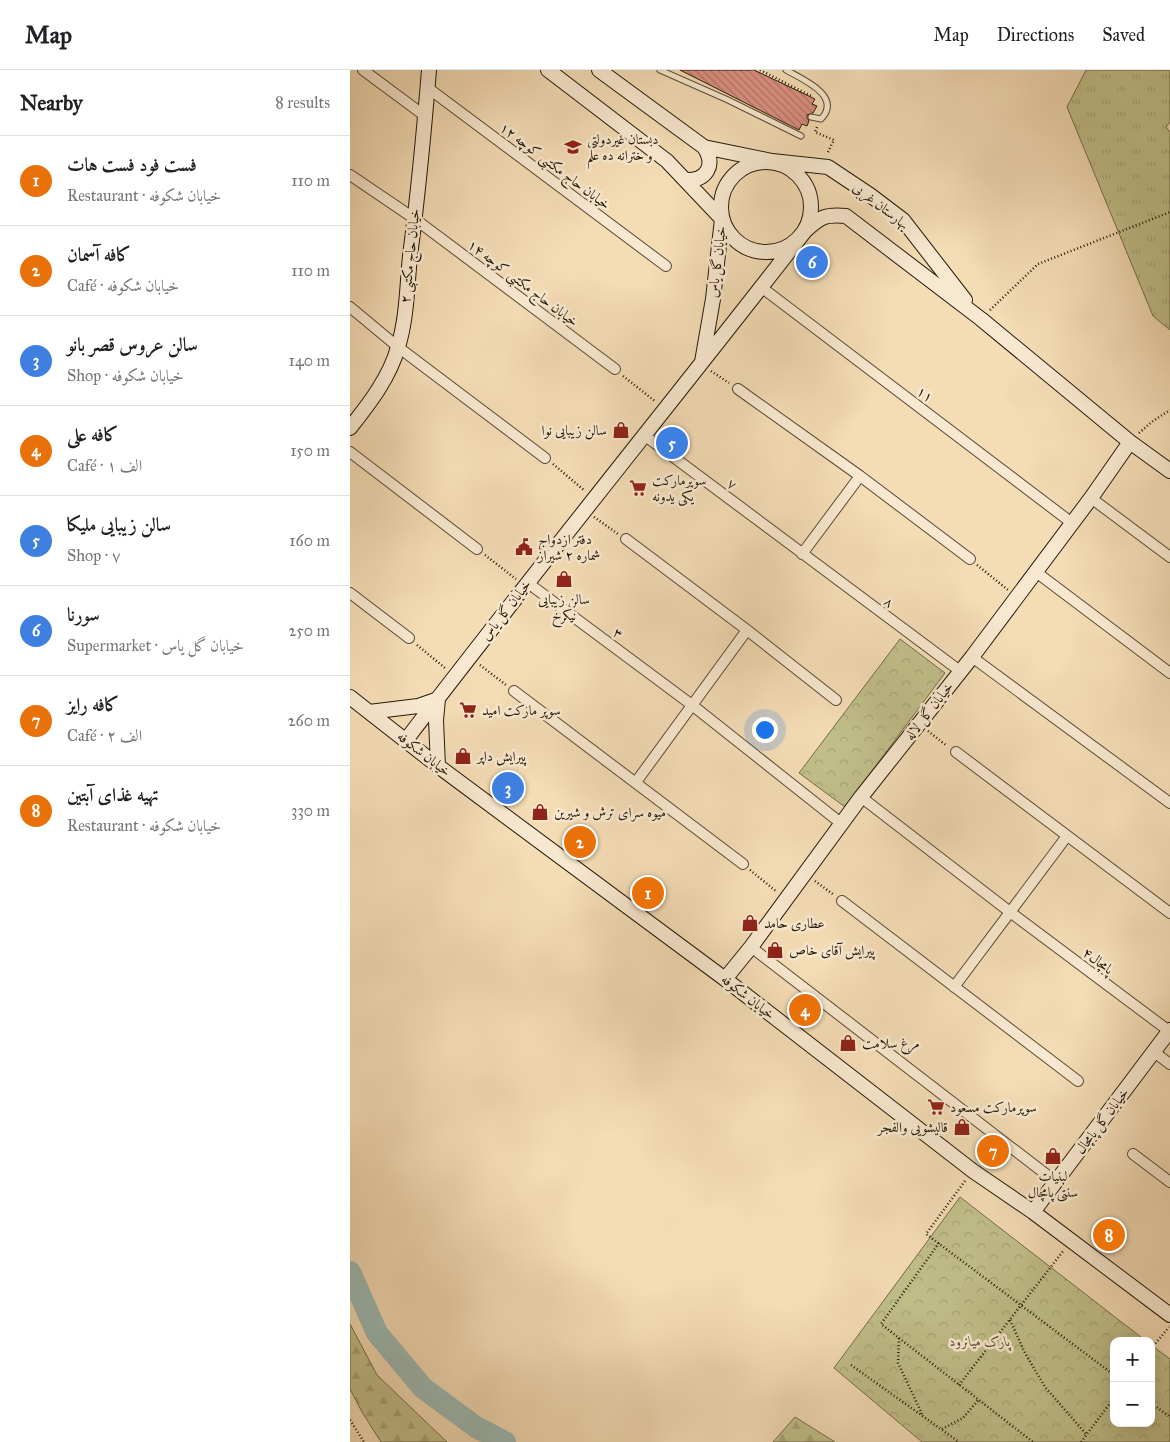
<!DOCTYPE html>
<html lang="en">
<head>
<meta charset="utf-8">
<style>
	body { margin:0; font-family:"IM FELL Great Primer",Amiri,serif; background:#f6f6f6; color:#202124 }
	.controls { position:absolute; right:15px; bottom:15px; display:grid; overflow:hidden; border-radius:10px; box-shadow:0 5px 20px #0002 }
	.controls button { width:45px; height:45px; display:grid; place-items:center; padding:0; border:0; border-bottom:1px solid #e0e0e0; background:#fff; color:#202124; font:25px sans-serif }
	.you { position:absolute; left:414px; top:659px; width:18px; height:18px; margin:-12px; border:4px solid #fff; border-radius:50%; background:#1a73e8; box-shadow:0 0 0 8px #1a73e833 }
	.badge { display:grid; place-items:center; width:32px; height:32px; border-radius:50%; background:#8f2418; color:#fff; font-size:16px; font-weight:700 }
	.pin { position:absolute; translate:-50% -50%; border:2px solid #fff; box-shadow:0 1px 5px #0006 }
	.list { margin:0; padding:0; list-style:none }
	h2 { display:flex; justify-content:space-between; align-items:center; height:65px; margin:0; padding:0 20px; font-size:21px }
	h2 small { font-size:16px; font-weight:400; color:#757577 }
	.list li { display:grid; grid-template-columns:32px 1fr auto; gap:15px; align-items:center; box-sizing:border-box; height:90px; padding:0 20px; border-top:1px solid #e0e0e0 }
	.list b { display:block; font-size:19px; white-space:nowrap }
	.list p { margin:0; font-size:16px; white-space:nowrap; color:#757577 }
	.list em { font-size:16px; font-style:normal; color:#757577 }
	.map { position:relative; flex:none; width:820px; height:1372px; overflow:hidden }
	header { display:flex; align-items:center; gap:30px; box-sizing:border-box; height:70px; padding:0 25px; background:#fff; border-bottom:1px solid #e0e0e0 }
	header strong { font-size:24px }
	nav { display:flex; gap:28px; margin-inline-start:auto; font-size:18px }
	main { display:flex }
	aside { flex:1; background:#fff }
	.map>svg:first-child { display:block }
	.grass { fill:url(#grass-tufts); stroke:#736c4a }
	.forest { fill:url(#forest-firs); stroke:#736c4a }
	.park { fill:url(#park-crowns); stroke:#736c4a }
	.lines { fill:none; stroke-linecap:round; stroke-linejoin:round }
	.river { stroke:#9cbab3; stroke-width:22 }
	.building { fill:url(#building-back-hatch); stroke:#25190a }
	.lane-casing { stroke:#594a35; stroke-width:7 }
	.street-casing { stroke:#594a35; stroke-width:12 }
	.secondary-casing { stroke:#25190a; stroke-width:16 }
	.path { stroke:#25190a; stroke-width:2.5; stroke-dasharray:1 2.5; stroke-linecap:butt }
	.lane { stroke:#f8e8cf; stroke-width:5 }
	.street { stroke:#f8e8cf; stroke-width:10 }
	.secondary { stroke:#f8e8cf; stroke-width:14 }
	.labels { text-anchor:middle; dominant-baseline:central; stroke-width:5; stroke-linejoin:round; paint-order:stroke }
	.poi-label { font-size:14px; fill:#25190a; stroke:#f8e8cf; text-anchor:start }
	.street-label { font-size:14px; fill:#25190a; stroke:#f8e8cf }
	.park-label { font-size:14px; font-style:italic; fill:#544b30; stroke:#f8e8cf }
</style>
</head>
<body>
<header>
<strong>Map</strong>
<nav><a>Map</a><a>Directions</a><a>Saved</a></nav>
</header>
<main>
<aside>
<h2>Nearby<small>8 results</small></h2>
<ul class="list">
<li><span class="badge" style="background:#e8710a">1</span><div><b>فست فود فست هات</b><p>Restaurant · خیابان شکوفه</p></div><em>110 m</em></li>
<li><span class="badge" style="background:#e8710a">2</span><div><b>کافه آسمان</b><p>Café · خیابان شکوفه</p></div><em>110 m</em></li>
<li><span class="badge" style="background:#3f7fe0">3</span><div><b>سالن عروس قصر بانو</b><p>Shop · خیابان شکوفه</p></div><em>140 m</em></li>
<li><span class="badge" style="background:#e8710a">4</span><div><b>کافه علی</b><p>Café · ۱ الف</p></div><em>150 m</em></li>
<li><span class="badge" style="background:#3f7fe0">5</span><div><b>سالن زیبایی ملیکا</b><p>Shop · ۷</p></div><em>160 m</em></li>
<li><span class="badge" style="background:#3f7fe0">6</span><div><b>سورنا</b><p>Supermarket · خیابان گل یاس</p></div><em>250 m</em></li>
<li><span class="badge" style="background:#e8710a">7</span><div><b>کافه رایز</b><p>Café · ۲ الف</p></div><em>260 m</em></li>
<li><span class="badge" style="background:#e8710a">8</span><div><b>تهیه غذای آبتین</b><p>Restaurant · خیابان شکوفه</p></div><em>330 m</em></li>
</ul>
</aside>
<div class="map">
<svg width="820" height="1372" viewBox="0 0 820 1372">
	<defs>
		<pattern id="grass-tufts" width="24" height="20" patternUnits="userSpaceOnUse" patternTransform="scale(1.25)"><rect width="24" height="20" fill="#c1bf8a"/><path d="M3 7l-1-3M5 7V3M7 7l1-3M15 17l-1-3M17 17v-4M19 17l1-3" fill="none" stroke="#a6a476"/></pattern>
		<pattern id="forest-firs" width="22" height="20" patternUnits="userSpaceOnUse" patternTransform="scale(1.25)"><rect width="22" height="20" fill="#c1bf8a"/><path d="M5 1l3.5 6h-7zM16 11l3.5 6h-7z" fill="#a6a476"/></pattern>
		<pattern id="park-crowns" width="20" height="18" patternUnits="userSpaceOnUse" patternTransform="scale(1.25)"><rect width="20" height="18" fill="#c1bf8a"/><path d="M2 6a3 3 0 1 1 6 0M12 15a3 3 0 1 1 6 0" fill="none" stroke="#a6a476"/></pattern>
		<pattern id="building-back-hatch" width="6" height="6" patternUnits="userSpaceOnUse" patternTransform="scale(1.25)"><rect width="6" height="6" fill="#dc9083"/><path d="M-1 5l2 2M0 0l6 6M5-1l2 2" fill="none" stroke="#b27569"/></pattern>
	</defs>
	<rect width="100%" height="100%" fill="#f4dcb5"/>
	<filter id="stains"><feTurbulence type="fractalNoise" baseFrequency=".004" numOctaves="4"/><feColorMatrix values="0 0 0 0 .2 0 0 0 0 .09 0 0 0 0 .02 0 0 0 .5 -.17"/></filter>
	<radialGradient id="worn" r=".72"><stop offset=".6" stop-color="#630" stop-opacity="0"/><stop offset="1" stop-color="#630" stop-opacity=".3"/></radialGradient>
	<path class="grass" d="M736 0H820V52L816 57 820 62V260L803 246 717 37Z"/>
	<path class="forest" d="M0 1254 27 1305 97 1372H31L12 1342 0 1319Z
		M445 1347 485 1372H423Z"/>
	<path class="park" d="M550 569 595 603 495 737 449 703Z
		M610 1127 796 1271H764V1353H801V1275L820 1289V1372H572L484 1298Z"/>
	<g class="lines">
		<path class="river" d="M0 1202 27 1263 73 1318 126 1357 155 1372"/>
	</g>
	<path class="building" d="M330 0H404L465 29 462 34 467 36 463 43 457 45V48L459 51 457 56 452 54 449 60Z"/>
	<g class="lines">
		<g class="lane-casing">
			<path id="lane" d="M310 0 378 30 451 66
				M436 0C452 9 493 26 471 49L461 47"/>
		</g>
		<g class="street-casing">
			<path id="street" d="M13 0 75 46
				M78 18 316 196
				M0 105 65 149 265 299
				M411 217 722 453
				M0 237 48 277 195 388
				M388 319 510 406 620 489
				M294 365 610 601
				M0 382 127 479
				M741 428 820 487
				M276 469 397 560 486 630
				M452 484 510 406
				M686 502 820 603
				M178 513 342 635 492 754
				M0 523 59 568
				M622 587 820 733
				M164 621 393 794
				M606 682 820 843
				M286 712 397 560
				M511 727 660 842 819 961
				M492 831 728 1011
				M401 877 706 1112
				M604 917 717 766
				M804 982 820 994
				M783 1084 820 1112"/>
		</g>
		<g class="secondary-casing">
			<path id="secondary" d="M198 0 317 91 372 149 363 229 352 292
				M249 0 354 77 422 91 478 97 520 125 553 150 615 230
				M371 137a45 45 0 1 1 90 0a45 45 0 1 1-90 0Z
				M335 110C357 111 366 95 354 77
				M0 358C19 334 40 307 48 277 57 248 57 216 60 186 68 124 74 62 79 0
				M0 627 88 696 375 909 623 1101 683 1142 820 1245
				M19 642 68 636 88 629 86 650 88 696
				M56 670C187 498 323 331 455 161 470 147 475 144 496 146L631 249 780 372 820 401
				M375 909 401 877 511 727 622 587 741 428 780 372
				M683 1142 820 960"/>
		</g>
		<path class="path" d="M410 0 461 26
			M467 57 465 62 484 70 477 84
			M640 240 688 194 820 142
			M361 301 379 313
			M273 306 306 332
			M789 363 803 351 820 340
			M203 394 235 421
			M244 447 268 464
			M135 485 166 509
			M627 495 658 520
			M67 575 95 598
			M130 595 156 615
			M578 661 597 676
			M400 800 427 822
			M465 811 484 825
			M615 1111 576 1164 764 1305
			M589 1173 531 1254 683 1372
			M660 1250 675 1283 695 1317 736 1364
			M549 1268 548 1293 573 1346
			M801 1279 819 1257
			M501 1295 609 1372
			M609 1315 714 1180
			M801 1333 820 1347
			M0 1350 14 1372
			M592 1359 613 1348 629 1329
			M731 1372 764 1328"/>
		<use href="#lane" class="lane"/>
		<use href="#street" class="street"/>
		<use href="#secondary" class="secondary"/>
	</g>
	<defs>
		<g id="school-bare" transform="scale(1.35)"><path d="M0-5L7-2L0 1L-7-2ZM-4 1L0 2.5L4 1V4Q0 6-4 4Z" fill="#8f2418" stroke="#f8e8cf" stroke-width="2.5" paint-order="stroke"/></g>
		<g id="shop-bare" transform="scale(1.35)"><path d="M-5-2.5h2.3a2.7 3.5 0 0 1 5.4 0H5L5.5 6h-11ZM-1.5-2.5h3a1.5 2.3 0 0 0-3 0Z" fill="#8f2418" stroke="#f8e8cf" stroke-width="2.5" paint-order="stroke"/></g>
		<g id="supermarket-bare" transform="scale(1.35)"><path d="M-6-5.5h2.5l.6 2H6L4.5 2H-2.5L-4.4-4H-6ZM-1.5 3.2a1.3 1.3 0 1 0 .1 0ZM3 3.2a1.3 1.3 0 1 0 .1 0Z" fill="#8f2418" stroke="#f8e8cf" stroke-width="2.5" paint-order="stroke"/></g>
		<g id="civic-bare" transform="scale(1.35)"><path d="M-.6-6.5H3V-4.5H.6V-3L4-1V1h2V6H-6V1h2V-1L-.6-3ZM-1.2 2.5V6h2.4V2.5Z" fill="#8f2418" stroke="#f8e8cf" stroke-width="2.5" paint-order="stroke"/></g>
	</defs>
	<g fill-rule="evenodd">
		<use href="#school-bare" x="223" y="77"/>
		<use href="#shop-bare" x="271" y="360"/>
		<use href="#supermarket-bare" x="288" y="418"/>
		<use href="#civic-bare" x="174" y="477"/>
		<use href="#shop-bare" x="214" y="509"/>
		<use href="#supermarket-bare" x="118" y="640"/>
		<use href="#shop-bare" x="113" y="686"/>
		<use href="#shop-bare" x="190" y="742"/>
		<use href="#shop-bare" x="400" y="853"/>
		<use href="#shop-bare" x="425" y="880"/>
		<use href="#shop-bare" x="498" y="973"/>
		<use href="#supermarket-bare" x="586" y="1037"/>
		<use href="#shop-bare" x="612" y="1057"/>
		<use href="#shop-bare" x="703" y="1086"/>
	</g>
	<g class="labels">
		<g class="poi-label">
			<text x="237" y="69">دبستان غیردولتی<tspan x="237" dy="16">و خترانه ده علم</tspan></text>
			<text x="257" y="360" text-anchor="end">سالن زیبایی نوا</text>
			<text x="302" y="410">سوپرمارکت<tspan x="302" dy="16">یکی یدونه</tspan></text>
			<text x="188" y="469">دفتر ازدواج<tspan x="188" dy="16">شماره ۲ شیراز</tspan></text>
			<text x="214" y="529" text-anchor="middle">سالن زیبایی<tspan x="214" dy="16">نیکرخ</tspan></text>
			<text x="132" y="640">سوپر مارکت امید</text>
			<text x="127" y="686">پیرایش داپر</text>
			<text x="204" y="742">میوه سرای ترش و شیرین</text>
			<text x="414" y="853">عطاری حامد</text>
			<text x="439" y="880">پیرایش آقای خاص</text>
			<text x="512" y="973">مرغ سلامت</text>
			<text x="600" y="1037">سوپرمارکت مسعود</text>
			<text x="598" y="1057" text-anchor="end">قالیشویی والفجر</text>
			<text x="703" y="1106" text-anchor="middle">لبنیات<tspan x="703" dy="16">سنتی پامچال</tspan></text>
		</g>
		<g class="street-label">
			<text transform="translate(205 96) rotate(37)">خیابان حاج مکتبی کوچه ۱۲</text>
			<text transform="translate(531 136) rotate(38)">بهارستان غربی</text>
			<text transform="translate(60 186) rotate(-84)">خیابان حاج مکتبی ۲</text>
			<text transform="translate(367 192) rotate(-83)">خیابان گل یاس</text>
			<text transform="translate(173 213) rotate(37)">خیابان حاج مکتبی کوچه ۱۴</text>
			<text transform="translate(575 324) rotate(37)">۱۱</text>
			<text transform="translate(382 414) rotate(37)">۷</text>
			<text transform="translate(539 532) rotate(37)">۸</text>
			<text transform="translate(156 540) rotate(-52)">خیابان گل یاس</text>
			<text transform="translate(268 563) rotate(37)">۳</text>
			<text transform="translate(579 641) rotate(-52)">خیابان گل لاله</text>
			<text transform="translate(74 684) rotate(38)">خیابان شکوفه</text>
			<text transform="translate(748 891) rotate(37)">پامچال۴</text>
			<text transform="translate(398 927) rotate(38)">خیابان شکوفه</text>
			<text transform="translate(752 1051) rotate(-53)">خیابان گل پامچال</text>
		</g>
		<g class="park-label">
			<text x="630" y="1271">پارک میانرود</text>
		</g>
	</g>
	<rect width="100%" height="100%" filter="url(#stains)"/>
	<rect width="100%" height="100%" fill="url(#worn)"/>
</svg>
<div class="controls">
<button>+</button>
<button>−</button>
</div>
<div class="you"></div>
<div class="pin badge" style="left:298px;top:823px;background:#e8710a">1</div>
<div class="pin badge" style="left:230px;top:772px;background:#e8710a">2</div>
<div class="pin badge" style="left:158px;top:718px;background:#3f7fe0">3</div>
<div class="pin badge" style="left:455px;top:940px;background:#e8710a">4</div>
<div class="pin badge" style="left:322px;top:373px;background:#3f7fe0">5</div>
<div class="pin badge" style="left:462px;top:192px;background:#3f7fe0">6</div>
<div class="pin badge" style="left:643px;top:1081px;background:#e8710a">7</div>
<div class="pin badge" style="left:759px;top:1165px;background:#e8710a">8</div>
</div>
</main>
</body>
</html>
